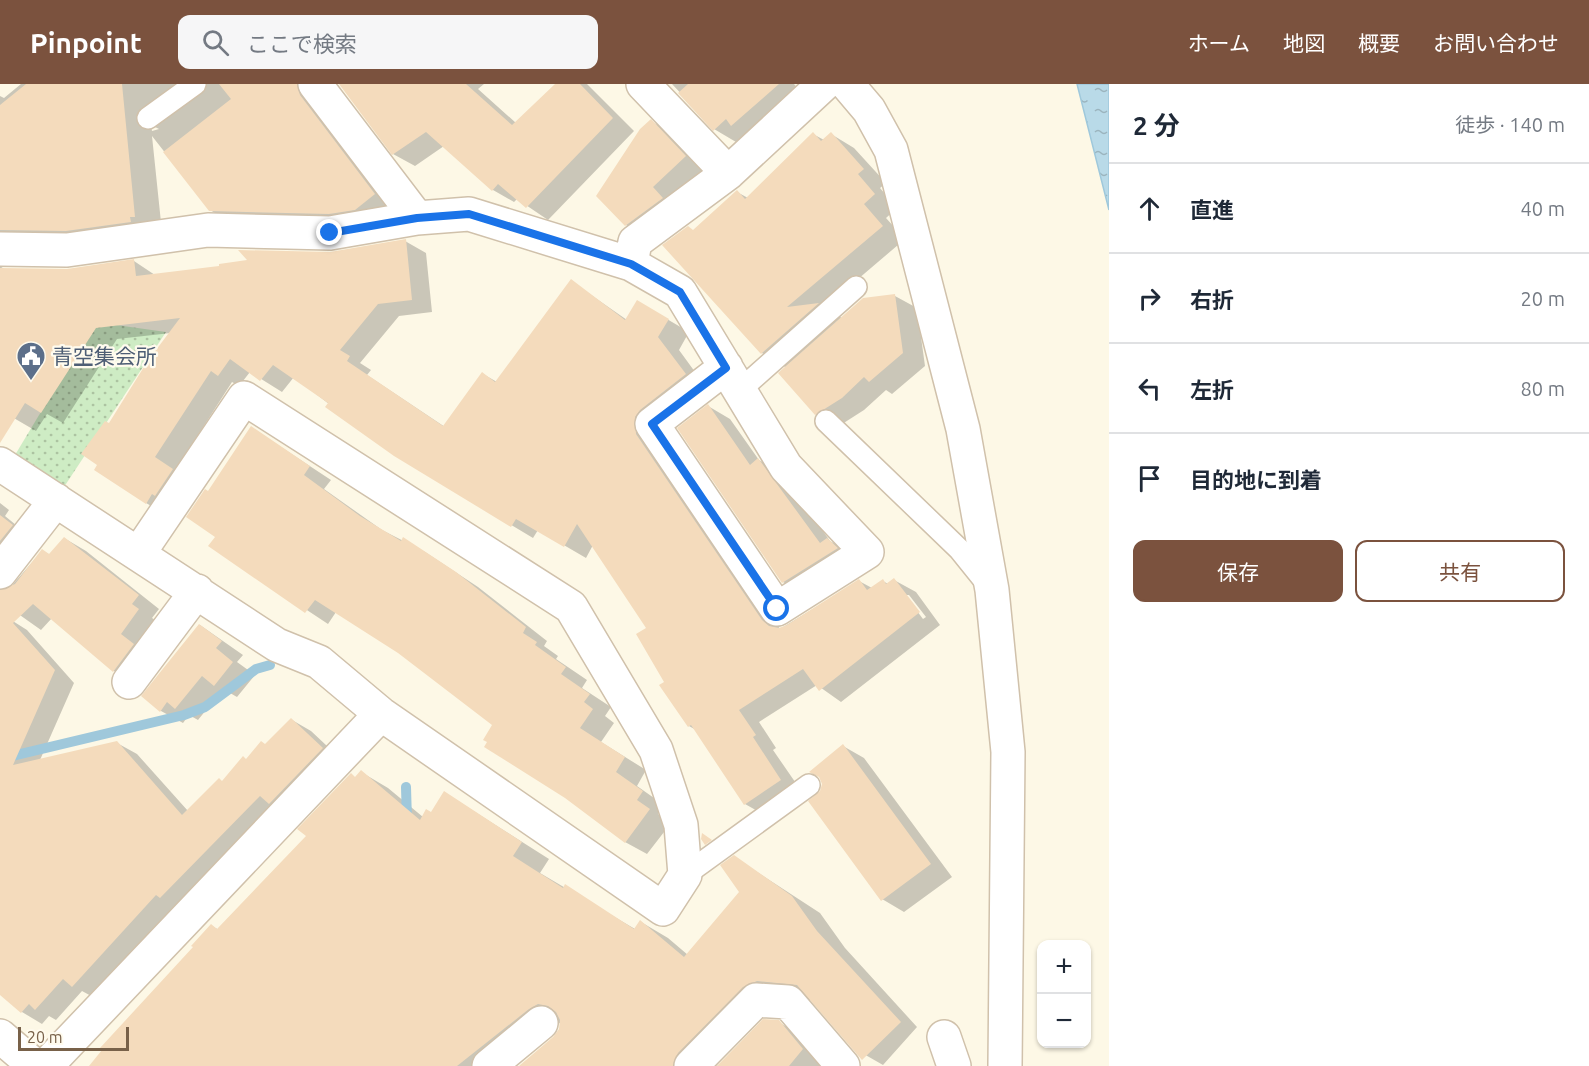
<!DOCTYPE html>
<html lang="ja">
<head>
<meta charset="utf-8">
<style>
	body { margin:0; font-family:Ubuntu,"Noto Sans JP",sans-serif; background:#f6f6f7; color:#1f2937 }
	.controls { position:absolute; right:18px; bottom:18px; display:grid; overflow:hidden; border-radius:12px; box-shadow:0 2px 4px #0004 }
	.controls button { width:54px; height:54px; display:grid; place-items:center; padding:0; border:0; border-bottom:2px solid #e0e1e3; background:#fff; color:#1f2937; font:30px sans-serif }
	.scale { position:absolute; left:18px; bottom:15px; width:111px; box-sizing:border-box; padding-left:6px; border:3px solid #786149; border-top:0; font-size:16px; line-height:21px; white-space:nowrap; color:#786149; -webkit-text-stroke:4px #fffbee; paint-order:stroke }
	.stop { position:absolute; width:18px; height:18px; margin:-14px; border:4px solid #1a73e8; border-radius:50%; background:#fff }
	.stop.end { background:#1a73e8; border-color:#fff; box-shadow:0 2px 6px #0008 }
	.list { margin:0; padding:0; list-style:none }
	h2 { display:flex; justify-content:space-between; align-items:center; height:78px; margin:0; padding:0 24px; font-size:26px }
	h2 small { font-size:20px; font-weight:400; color:#747a83 }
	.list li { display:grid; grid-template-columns:39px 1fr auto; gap:18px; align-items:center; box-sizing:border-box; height:90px; padding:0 24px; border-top:2px solid #e0e1e3 }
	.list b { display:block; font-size:22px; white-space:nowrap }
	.list em { font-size:20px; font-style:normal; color:#747a83 }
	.actions { display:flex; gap:12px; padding:18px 24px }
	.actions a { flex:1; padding:14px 0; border:2px solid #7b523e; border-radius:12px; text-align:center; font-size:21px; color:#7b523e }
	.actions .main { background:#7b523e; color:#fff }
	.icon { flex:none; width:33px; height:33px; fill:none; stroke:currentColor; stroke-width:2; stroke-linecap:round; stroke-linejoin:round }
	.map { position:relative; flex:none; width:1109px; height:982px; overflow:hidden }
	header { display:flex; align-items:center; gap:36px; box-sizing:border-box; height:84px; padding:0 30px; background:#7b523e; color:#fff }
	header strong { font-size:28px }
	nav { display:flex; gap:33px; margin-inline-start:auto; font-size:21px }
	.search { width:420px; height:54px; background:#f6f6f7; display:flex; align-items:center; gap:15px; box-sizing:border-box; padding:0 21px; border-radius:12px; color:#747a83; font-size:22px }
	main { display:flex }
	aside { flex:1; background:#fff }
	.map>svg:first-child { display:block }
	.grass { fill:url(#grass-dots) }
	.water { fill:url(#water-ripples); stroke:#9fc8db; stroke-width:1.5 }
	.shadow { fill:#0003; fill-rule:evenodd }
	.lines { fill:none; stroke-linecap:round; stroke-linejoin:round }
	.stream { stroke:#9fc8db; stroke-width:10 }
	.building { fill:#f4dbbc }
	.service-casing { stroke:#d0c1ab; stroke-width:24 }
	.minor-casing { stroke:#d0c1ab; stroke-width:36 }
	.service { stroke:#fff; stroke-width:21 }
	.minor { stroke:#fff; stroke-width:33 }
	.route { stroke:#1a73e8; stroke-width:8 }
	.labels { text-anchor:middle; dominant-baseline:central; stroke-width:4.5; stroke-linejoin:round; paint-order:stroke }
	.service-label { font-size:21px; fill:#4e5e75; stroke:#fffbee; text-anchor:start }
</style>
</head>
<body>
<header>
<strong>Pinpoint</strong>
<div class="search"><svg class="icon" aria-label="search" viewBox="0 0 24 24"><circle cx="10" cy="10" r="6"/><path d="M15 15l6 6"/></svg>ここで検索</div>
<nav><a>ホーム</a><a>地図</a><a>概要</a><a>お問い合わせ</a></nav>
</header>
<main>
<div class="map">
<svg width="1109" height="982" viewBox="0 0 1109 982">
	<defs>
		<pattern id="grass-dots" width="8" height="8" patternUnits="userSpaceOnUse" patternTransform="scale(1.5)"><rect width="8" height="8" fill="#ceecc4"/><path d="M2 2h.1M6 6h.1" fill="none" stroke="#acc3a1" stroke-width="1.8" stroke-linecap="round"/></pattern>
		<pattern id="water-ripples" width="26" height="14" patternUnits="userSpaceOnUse" patternTransform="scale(1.5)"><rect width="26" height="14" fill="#b9dae8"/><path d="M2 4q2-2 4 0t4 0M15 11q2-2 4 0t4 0" fill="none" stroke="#9bb4be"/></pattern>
	</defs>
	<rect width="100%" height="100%" fill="#fdf8e6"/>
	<path class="grass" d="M95 238 166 248 64 403 15 371Z"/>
	<path class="water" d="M1077 0H1109V126Z"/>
	<path class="shadow" d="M21 0H296L401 126 237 142 210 126 152 52 162 148 11 171 9 182 0 176V12L4 14ZM151 41 159 45 152 47Z
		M340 0H484L478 5 516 39 557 0H587L634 47 548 136 517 115 514 118 493 106 444 62 415 82 393 70Z
		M672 0H794L802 9 754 53 747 49 736 58 714 45Z
		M651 37 673 50 707 85 648 154 626 141Z
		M813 50 824 56 831 50 854 64 886 99 880 104 897 124 886 134 905 155 824 224 842 234 895 212 917 224 925 282 892 310 886 306 864 326 839 342 816 329 787 284 762 269 695 147 737 108 748 114Z
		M405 157 426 169 432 228 399 232 360 279 371 286 367 291 445 343 483 290 497 298 571 197 627 236 638 218 689 248 679 266 706 303 657 363 780 545 859 497 872 504 883 497 888 500 894 496 916 508 940 541 841 618 817 601 759 638 776 664 773 666 802 708 766 732 745 720 696 646 689 642 666 598 649 544 593 461 586 474 538 446 533 454 395 371 294 293 282 308 250 288 239 302 232 298 175 387 167 431 146 419 110 341 171 249 117 255 63 339 47 330 36 347 0 326V182L4 185 67 186 134 177 155 191 330 169ZM905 511H909L926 533 923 535Z
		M708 322 730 335 759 376 781 388 830 457 850 468 806 511 783 498 679 344Z
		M252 344 331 396 324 405 382 446 425 468 478 503 547 557 544 562 558 572 556 575 587 596 582 604 611 623 605 632 614 639 601 658 646 686 637 702 664 721 658 730 671 739 647 770 625 758 494 640 399 568 336 528 328 540 210 462 217 453 208 409Z
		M0 419 9 426 5 432 33 455 3 498 4 507 8 506 42 467 51 471 64 454 86 467 159 525 152 534 160 539 136 599 114 587 52 534 41 546 0 517Z
		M8 534 27 546 74 599 40 676 117 659 137 670 188 727 266 662 292 636 311 647 342 676 93 913 82 907 56 936 49 932 42 940 22 928 0 909V544Z
		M200 541 243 571 237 578 255 591 237 613 223 605 198 636 189 631 183 639 161 627 143 611Z
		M843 662 864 674 952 793 904 828 882 815Z
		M361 688 388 704 423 733 432 730 445 709 549 775 540 789 635 845 641 838 668 854 688 871 741 808 734 773 820 829 845 864 917 943 883 981 855 965 811 916 778 913 708 982H521L554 954 560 947 561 938 506 982H91L212 842 219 846 308 752Z
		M778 938 807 954 829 982H717Z"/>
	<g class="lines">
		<path class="stream" d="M0 675 184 631 205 623 256 585 270 581
			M406 703 407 737"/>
	</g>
	<path class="building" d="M26 0H122L135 133H130L131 138 66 147 0 146V21Z
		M219 0H297L300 11 375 110 355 126 329 130 209 127 163 68 231 15Z
		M339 0H466L512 41 555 0H580L613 34 526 124 498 100 492 107 426 48 392 71Z
		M688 0H779L731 42 726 35 713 47 678 9Z
		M651 35 686 72 653 103 663 114 625 142 596 112 640 45Z
		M813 48 821 57 831 48 864 85 858 90 875 110 864 120 883 142 787 223 819 219 761 270 662 161 688 142 693 146 737 106 745 115Z
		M406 155 412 216 378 220 340 266 350 272 347 277 443 342 482 288 495 298 571 195 625 236 637 216 669 235 658 253 686 290 640 326 635 333 636 350 762 536 769 542 779 544 787 541 859 495 867 506 883 495 886 500 894 494 920 528 819 607 803 585 739 626 756 651 753 653 781 696 744 721 691 641 688 643 659 601 664 598 636 550 646 544 577 440 564 463 516 435 511 443 394 372 325 323 328 319 273 281 260 297 230 275 218 292 211 287 155 373 173 385 155 412 152 410 146 420 94 386 97 381 81 370 105 337 109 339 147 278 180 234 96 244 41 329 25 319 0 359V184L67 185 134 175 136 192 219 182V180L247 176 238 166 330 168Z
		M895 210 903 269 869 298 864 293 842 314 815 331 778 289 863 214Z
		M708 320 750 381 758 374 820 459 827 454 838 464 782 499 677 344Z
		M251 342 310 382 304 391 360 432 401 457 403 453 456 488 526 543 523 549 537 558 535 561 566 583 561 590 590 610 584 618 593 625 580 644 625 673 616 688 643 707 637 716 650 725 625 759 565 714 484 663 487 658 483 656 492 641 398 569 315 516 305 529 208 462 215 453 186 433 205 405 208 407Z
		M0 431 13 441 0 457Z
		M64 453 139 511 132 520 139 525 121 550 134 560 113 588 33 520 13 539 55 586 13 681 117 657 182 731 219 694 222 697 243 672 246 675 261 657 265 660 291 634 323 664 269 720 260 712 160 814 156 811 72 903 63 895 35 926 29 920 21 929 0 911V506L15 500 42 465 49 470Z
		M199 540 222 557 216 564 233 578 214 602 202 592 175 625 167 618 160 628 141 612Z
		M843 660 931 780 881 817 808 717 820 707 822 700 819 693 809 688Z
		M361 686 420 736 426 725 431 728 444 707 522 758 513 772 563 804 565 800 634 845 640 836 684 873 739 808 720 781 734 771 792 812 817 847 901 938 862 976 797 901 757 897 743 903 678 969 673 982H519L553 953 559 945 560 936 556 928 548 922 538 920 529 925 457 982H89L102 966 100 964 193 863 191 862 211 840 217 845 306 752 297 745 351 689 355 693Z
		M702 749 712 756 705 761 701 755Z
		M763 935 779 936 803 965 789 982H717Z"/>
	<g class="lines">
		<g class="service-casing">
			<path id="service" d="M148 34 195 0
				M740 306 856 203
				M826 337 959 465 988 501
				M685 791 809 701"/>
		</g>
		<g class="minor-casing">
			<path id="minor" d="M315 0 417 134
				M643 0 728 89
				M847 0 869 26 891 66 963 345 992 506 1008 668 1005 982
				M0 165 67 166 208 146 330 149 417 134 469 130 631 180 680 208 786 383 867 468 777 525 652 340 726 283
				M631 180 635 158 728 89 824 0
				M0 380 277 561 319 578 381 630 663 825 685 791 681 741 656 666 571 523 244 314 139 469
				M0 488 56 416
				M129 598 197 507
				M0 952 35 982
				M944 953 954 982
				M46 982 381 630
				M489 982 541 939
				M691 982 756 916 788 918 843 982"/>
		</g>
		<use href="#service" class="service"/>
		<use href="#minor" class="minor"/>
	</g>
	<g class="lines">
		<path class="route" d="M330 149 417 134 469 130 631 180 680 208 726 284 652 340 777 525"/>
	</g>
	<defs>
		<g id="civic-pin" transform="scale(1.5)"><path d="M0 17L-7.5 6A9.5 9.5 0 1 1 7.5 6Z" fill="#5c6f8a" stroke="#fffbee"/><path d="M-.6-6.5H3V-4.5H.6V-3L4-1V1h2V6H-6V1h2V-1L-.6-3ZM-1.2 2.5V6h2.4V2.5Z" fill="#fff"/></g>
	</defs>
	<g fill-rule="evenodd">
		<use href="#civic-pin" x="31" y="272"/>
	</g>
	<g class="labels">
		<g class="service-label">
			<text x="52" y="272">青空集会所</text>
		</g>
	</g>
</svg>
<div class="controls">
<button>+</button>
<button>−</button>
</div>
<div class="scale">20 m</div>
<div class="stop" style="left:777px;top:525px"></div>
<div class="stop end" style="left:330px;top:149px"></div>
</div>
<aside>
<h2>2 分<small>徒歩 · 140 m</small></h2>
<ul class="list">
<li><svg class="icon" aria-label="ahead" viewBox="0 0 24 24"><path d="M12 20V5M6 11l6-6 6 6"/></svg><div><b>直進</b></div><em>40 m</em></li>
<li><svg class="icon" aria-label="right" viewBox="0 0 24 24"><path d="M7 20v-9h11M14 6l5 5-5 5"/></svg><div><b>右折</b></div><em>20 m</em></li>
<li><svg class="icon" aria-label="left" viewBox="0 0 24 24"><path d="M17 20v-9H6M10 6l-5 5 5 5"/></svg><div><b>左折</b></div><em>80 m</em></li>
<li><svg class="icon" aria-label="arrive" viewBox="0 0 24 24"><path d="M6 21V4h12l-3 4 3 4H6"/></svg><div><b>目的地に到着</b></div></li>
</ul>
<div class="actions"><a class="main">保存</a><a>共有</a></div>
</aside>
</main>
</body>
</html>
